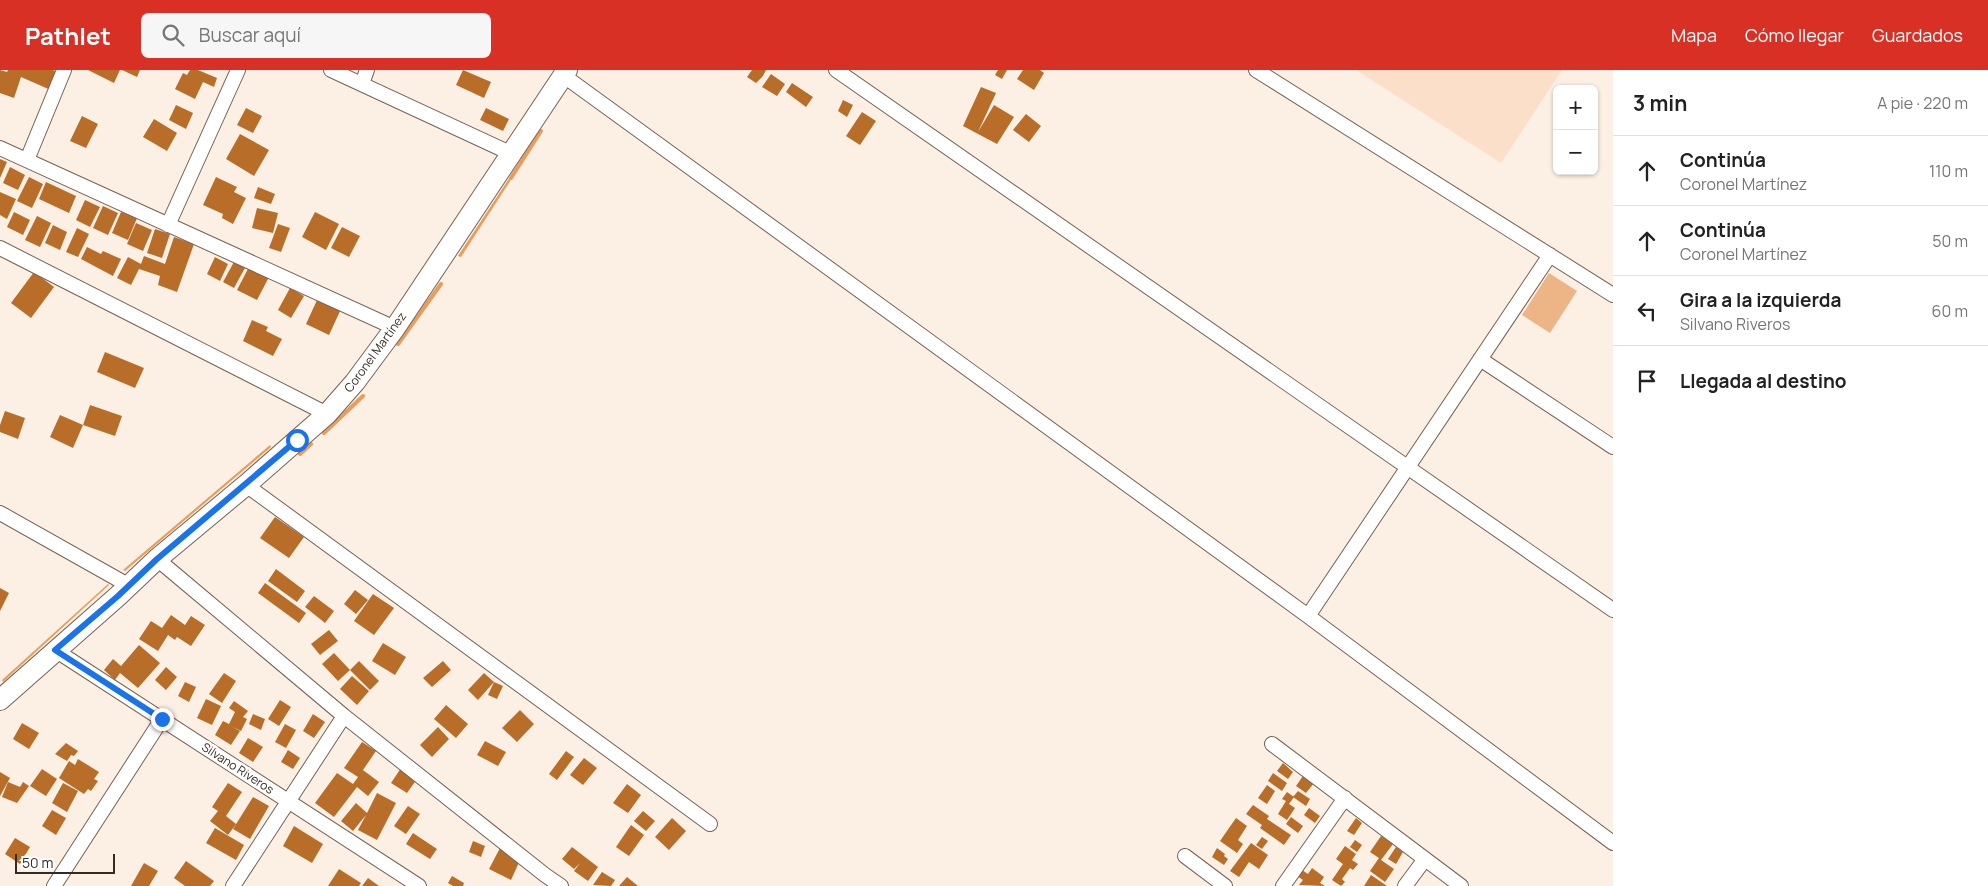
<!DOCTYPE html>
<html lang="es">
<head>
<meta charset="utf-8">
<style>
	body { margin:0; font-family:Manrope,sans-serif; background:#f6f6f6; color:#222 }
	.controls { position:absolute; right:15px; top:15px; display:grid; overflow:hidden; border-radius:8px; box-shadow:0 1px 4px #0004 }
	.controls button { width:45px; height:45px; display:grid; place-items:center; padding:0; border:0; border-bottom:1px solid #e0e0e0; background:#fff; color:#222; font:25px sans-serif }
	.scale { position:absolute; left:15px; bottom:12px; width:100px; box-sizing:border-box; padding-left:5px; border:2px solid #332b24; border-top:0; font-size:14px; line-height:18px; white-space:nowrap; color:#332b24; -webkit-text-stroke:4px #fff; paint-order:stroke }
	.stop { position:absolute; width:15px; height:15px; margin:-11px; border:4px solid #1a73e8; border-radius:50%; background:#fff }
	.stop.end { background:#1a73e8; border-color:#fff; box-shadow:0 1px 5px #0008 }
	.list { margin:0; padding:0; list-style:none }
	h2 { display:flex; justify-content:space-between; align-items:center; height:65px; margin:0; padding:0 20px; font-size:21px }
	h2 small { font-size:16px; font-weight:400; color:#767676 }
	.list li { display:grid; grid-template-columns:32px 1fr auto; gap:15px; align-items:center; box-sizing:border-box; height:70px; padding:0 20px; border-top:1px solid #e0e0e0 }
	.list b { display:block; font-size:19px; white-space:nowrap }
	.list p { margin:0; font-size:16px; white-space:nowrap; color:#767676 }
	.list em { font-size:16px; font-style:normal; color:#767676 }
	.icon { flex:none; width:28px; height:28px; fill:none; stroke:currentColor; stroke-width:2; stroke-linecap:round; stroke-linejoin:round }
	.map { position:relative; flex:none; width:1613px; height:816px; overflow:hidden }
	header { display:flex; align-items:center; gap:30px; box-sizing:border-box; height:70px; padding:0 25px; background:#d93025; color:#fff }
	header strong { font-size:24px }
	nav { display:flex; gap:28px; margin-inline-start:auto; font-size:18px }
	.search { width:350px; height:45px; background:#f6f6f6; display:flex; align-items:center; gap:12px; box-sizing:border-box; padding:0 18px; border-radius:8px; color:#767676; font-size:19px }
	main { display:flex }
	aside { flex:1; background:#fff }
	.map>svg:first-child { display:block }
	.built { fill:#fbdfc9 }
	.green { fill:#edb486 }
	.water { fill:#ea9c5a }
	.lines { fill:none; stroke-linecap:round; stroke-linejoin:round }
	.stream { stroke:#ea9c5a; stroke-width:4 }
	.building { fill:#b86e28 }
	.street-casing { stroke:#766355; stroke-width:16 }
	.secondary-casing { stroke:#766355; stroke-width:22 }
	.street { stroke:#fff; stroke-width:14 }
	.secondary { stroke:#fff; stroke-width:20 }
	.route { stroke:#1a73e8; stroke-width:6 }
	.labels { text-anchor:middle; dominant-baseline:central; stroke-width:5; stroke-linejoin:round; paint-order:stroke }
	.street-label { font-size:12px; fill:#332b24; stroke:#fff }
</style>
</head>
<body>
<header>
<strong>Pathlet</strong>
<div class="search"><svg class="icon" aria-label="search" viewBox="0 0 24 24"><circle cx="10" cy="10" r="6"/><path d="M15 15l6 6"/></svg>Buscar aquí</div>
<nav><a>Mapa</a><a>Cómo llegar</a><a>Guardados</a></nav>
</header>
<main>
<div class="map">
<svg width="1613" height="816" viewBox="0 0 1613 816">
	<rect width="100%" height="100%" fill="#fcefe4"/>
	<path class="built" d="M1356 0H1562L1501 93Z"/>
	<path class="green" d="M1549 203 1577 221 1550 263 1522 245Z"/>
	<path class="water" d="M512 104 514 105 461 187 458 186Z
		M270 375 271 377 125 501 123 500Z
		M108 514 109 515 3 612 2 610Z"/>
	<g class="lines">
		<path class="stream" d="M511 108 541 61
			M398 274 441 214
			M324 363 363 326
			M300 384 311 374"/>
	</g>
	<path class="building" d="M0 0 7 2 8 0H53L60 3 53 21 21 7 14 28 0 23Z
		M88 0H120L114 13Z
		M122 0H140L137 7Z
		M190 0H198L217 8 214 17 203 12 195 29 175 19 183 3 187 5Z
		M463 0 491 12 484 28 456 15Z
		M752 0H766L763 6 756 13 747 7Z
		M998 0H1007L1002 9 995 5Z
		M1023 0H1040L1044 3 1034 20 1017 9Z
		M771 4 785 14 777 26 762 17Z
		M792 13 813 27 806 37 786 22Z
		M981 17 996 23 978 62 994 35 1014 47 997 74 963 56Z
		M843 30 853 35 847 47 838 41Z
		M176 35 193 43 186 59 169 50Z
		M246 38 262 46 253 63 237 55Z
		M486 38 509 49 503 61 480 50Z
		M862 42 876 51 860 75 846 66Z
		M1026 44 1041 56 1029 72 1013 60Z
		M82 46 98 54 86 78 70 71Z
		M154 49 177 63 167 81 143 67Z
		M240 64 269 80 254 106 226 89Z
		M0 89 7 92 0 108Z
		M10 97 25 105 18 120 3 113Z
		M29 107 43 114 32 138 17 131Z
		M216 107 237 117 234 122 246 128 233 154 222 148 223 144 203 135Z
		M46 112 76 126 69 143 39 129Z
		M258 117 275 124 271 134 254 128Z
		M0 122 16 129 7 149 0 145Z
		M85 130 100 137 90 157 76 150Z
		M103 136 118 143 108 165 93 158Z
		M257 138 278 143 273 163 252 158Z
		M14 142 30 150 23 165 7 157Z
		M121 142 137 148 128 170 112 163Z
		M315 142 339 154 326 180 302 167Z
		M37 146 51 153 40 177 25 170Z
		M136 153 152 160 143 181 127 174Z
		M278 154 290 158 281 182 269 178Z
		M53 155 67 162 60 180 45 173Z
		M342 157 360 166 349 187 331 178Z
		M77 158 89 164 78 187 66 182Z
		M155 159 170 164 162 188 147 183Z
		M174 167 194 174 177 222 158 215 160 206 139 199 131 215 117 208 128 187 141 194 144 186 165 194Z
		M87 177 101 184 103 181 121 189 113 206 81 189Z
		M215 187 228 194 220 211 207 204Z
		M235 190 246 196 234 218 223 212Z
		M249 197 269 207 257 230 237 220Z
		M34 202 54 217 31 248 11 233Z
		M290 218 304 226 291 248 278 240Z
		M318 228 341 239 329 265 306 254Z
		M252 250 268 257 266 261 282 269 273 286 243 271Z
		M105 282 144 298 135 318 97 302Z
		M90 335 122 346 115 366 83 355Z
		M5 341 25 348 18 369 0 362V355Z
		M60 345 83 355 73 378 50 367Z
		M275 447 304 467 289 488 260 468Z
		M276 499 305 521 297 532 268 511Z
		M265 513 306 543 299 553 258 523Z
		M0 518 9 523 0 541Z
		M355 520 368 530 356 544 344 534Z
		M373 524 394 538 374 565 354 551Z
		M314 526 334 541 325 553 305 537Z
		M171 545 185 555 191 546 205 555 191 576 177 567 175 570 168 565 158 581 139 569 151 551 162 558Z
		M329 560 338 571 320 585 311 574Z
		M383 573 406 587 395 605 372 591Z
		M139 575 160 593 138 618 120 603 115 610 104 600 113 589 121 596Z
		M334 583 350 600 338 611 322 594Z
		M359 591 379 611 370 620 350 600Z
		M443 591 451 600 432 617 423 608Z
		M166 597 177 607 166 620 155 610Z
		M224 603 236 611 222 633 209 624Z
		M484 603 494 612 478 630 468 620Z
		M352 606 369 621 357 635 340 619Z
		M185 612 196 617 189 632 178 626Z
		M494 612 503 616 497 629 488 625Z
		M206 629 221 636 212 655 197 648Z
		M280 630 291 637 279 656 268 649Z
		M234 631 248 641 243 647 247 649 241 661 231 656 240 661 231 675 215 665 223 651 229 654 235 642 229 638Z
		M446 635 468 654 456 668 434 649Z
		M520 640 534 654 517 672 502 658Z
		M253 644 265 649 261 660 249 654Z
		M313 644 325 652 314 668 303 661Z
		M22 653 39 663 29 679 13 669Z
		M285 654 296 660 286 678 275 672Z
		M438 657 449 669 432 687 420 675Z
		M248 668 263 677 253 692 239 683Z
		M485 671 506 682 498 696 477 685Z
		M362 672 376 681 363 700 379 712 368 726 357 717 334 747 315 733 337 703 353 714 358 707 344 698Z
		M66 673 78 681 74 686 71 685 67 691 55 684Z
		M288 680 300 688 293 699 281 692Z
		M566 681 574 687 557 710 549 704Z
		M584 688 597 698 583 715 570 705Z
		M78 689 99 702 94 709 98 711 91 721 88 719 84 724 59 708 69 691 75 695Z
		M1283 693 1293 702 1288 709 1277 701Z
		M401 698 417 709 407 723 391 713Z
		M42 699 57 709 46 726 30 716Z
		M0 702 10 708 0 726Z
		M1273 703 1287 713 1282 721 1268 711Z
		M1303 706 1314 713 1306 723 1296 716Z
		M8 712 20 717 23 712 29 716 17 733 2 727Z
		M63 713 78 721 67 742 52 733Z
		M228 713 242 722 226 746 236 754 228 765 210 751 218 741 212 737Z
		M627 714 641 725 628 743 613 733Z
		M1267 715 1275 721 1267 734 1258 728Z
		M1298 721 1310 729 1306 736 1293 727Z
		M1287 722 1294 727 1289 734 1295 738 1287 750 1278 744 1286 731 1282 729Z
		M377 723 396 733 377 770 358 760 366 745 353 761 341 751 356 733 367 743Z
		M253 727 269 736 250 769 233 759Z
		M1253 735 1269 746 1267 749 1291 765 1284 775 1260 758 1262 755 1246 744Z
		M408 736 420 744 406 764 394 756Z
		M1309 738 1320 746 1315 753 1304 745Z
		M52 740 66 748 56 765 42 756Z
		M643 741 655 751 646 761 634 751Z
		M1291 747 1303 756 1298 763 1286 754Z
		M672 748 686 761 669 780 655 767Z
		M1236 748 1247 756 1238 770 1243 774 1237 783 1220 771Z
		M1356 748 1362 753 1354 765 1347 761Z
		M631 755 644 765 629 786 616 777Z
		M294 756 323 774 312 793 283 776Z
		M215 758 244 775 236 790 206 773Z
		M413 763 437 779 430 789 406 774Z
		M1381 766 1393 774 1381 790 1394 799 1385 812 1370 801 1379 788 1370 782Z
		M1262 767 1268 771 1262 779 1256 775Z
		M15 768 30 777 20 794 5 784Z
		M1355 770 1362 775 1357 782 1350 777Z
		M473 771 485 776 481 787 469 782Z
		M1251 773 1268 785 1259 799 1249 792 1239 807 1230 801Z
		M1345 776 1356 784 1352 790 1358 794 1353 800 1350 798 1342 809 1345 812 1341 816 1332 810 1343 794 1336 789Z
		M572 777 598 797 588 811 574 801 580 793 574 799 562 789Z
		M1396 777 1403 782 1396 794 1388 789Z
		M500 778 521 788 511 810 489 799Z
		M1217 778 1225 784 1224 786 1228 789 1224 795 1212 787Z
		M186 791 214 811 210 816H185L174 808Z
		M144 793 158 801 149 816H131Z
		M1312 798 1324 807 1320 813 1325 816 1299 815 1303 810 1297 806 1302 800 1308 804Z
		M339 799 361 813 359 816H328Z
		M602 802 615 810 611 816 593 815Z
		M1371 805 1387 816H1364Z
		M452 806 464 813 463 816H453L448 813Z
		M627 807 638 816H619Z
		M368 808 379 816H362Z"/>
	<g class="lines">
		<g class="street-casing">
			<path id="street" d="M331 0 510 83
				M836 0 1613 540
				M1256 0 1613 225
				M564 6 1308 546 1613 773
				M362 14 367 0
				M0 78 395 258
				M27 90 64 0
				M168 155 238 0
				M0 178 327 344
				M1480 289 1613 377
				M246 415 710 754
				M0 443 128 515
				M157 489 344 646 545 805 561 816
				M1308 546 1550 185
				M55 580 419 816
				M1272 674 1461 816
				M1185 786 1225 816
				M54 816 162 649
				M233 816 344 646
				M1283 816 1345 728
				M1405 816 1425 789"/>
		</g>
		<g class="secondary-casing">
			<path id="secondary" d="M0 630 118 526 157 489 246 415 327 344 355 312 395 258 567 0"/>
		</g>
		<use href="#street" class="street"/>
		<use href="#secondary" class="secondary"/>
	</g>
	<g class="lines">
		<path class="route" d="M162 649 55 580 118 526 157 489 297 370"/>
	</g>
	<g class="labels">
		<g class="street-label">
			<text transform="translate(375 282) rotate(-54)">Coronel Martínez</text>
			<text transform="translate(238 698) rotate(33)">Silvano Riveros</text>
		</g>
	</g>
</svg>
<div class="controls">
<button>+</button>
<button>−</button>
</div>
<div class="scale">50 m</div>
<div class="stop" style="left:297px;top:370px"></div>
<div class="stop end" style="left:162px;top:649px"></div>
</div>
<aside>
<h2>3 min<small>A pie · 220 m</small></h2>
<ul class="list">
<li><svg class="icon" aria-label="ahead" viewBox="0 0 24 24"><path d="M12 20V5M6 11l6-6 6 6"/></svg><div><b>Continúa</b><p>Coronel Martínez</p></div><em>110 m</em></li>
<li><svg class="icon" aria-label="ahead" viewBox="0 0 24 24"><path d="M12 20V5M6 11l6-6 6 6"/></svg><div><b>Continúa</b><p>Coronel Martínez</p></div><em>50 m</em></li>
<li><svg class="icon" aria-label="left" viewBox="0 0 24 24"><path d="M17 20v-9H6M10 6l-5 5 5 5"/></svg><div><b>Gira a la izquierda</b><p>Silvano Riveros</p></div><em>60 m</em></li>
<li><svg class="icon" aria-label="arrive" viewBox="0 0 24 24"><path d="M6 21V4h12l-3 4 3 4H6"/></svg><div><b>Llegada al destino</b></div></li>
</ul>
</aside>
</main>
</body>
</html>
